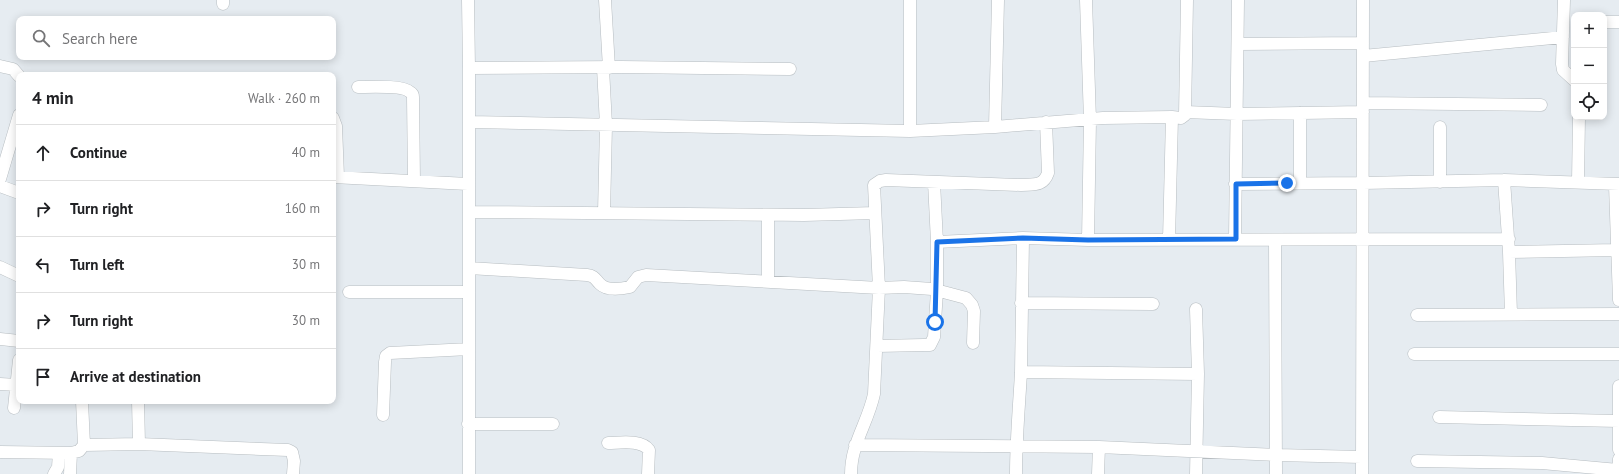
<!DOCTYPE html>
<html lang="en">
<head>
<meta charset="utf-8">
<style>
	body { margin:0; font-family:"PT Sans",sans-serif; background:#f2f2f2; color:#202124 }
	.controls { position:absolute; right:12px; top:12px; display:grid; overflow:hidden; border-radius:8px; box-shadow:0 2px 10px #0003 }
	.controls button { width:36px; height:36px; display:grid; place-items:center; padding:0; border:0; border-bottom:1px solid #e0e0e0; background:#fff; color:#202124; font:20px sans-serif }
	.stop { position:absolute; width:12px; height:12px; margin:-9px; border:3px solid #1a73e8; border-radius:50%; background:#fff }
	.stop.end { background:#1a73e8; border-color:#fff; box-shadow:0 1px 4px #0008 }
	.list { margin:0; padding:0; list-style:none }
	h2 { display:flex; justify-content:space-between; align-items:center; height:52px; margin:0; padding:0 16px; font-size:17px }
	h2 small { font-size:13px; font-weight:400; color:#757577 }
	.list li { display:grid; grid-template-columns:26px 1fr auto; gap:12px; align-items:center; box-sizing:border-box; height:56px; padding:0 16px; border-top:1px solid #e0e0e0 }
	.list b { display:block; font-size:15px; white-space:nowrap }
	.list em { font-size:13px; font-style:normal; color:#757577 }
	.icon { flex:none; width:22px; height:22px; fill:none; stroke:currentColor; stroke-width:2; stroke-linecap:round; stroke-linejoin:round }
	.map { position:relative; flex:none; width:1619px; height:474px; overflow:hidden }
	.search { position:absolute; background:#fff; box-shadow:0 2px 10px #0003; left:16px; top:16px; width:320px; height:44px; display:flex; align-items:center; gap:10px; box-sizing:border-box; padding:0 14px; border-radius:8px; color:#757577; font-size:15px }
	.panel { position:absolute; background:#fff; box-shadow:0 2px 10px #0003; left:16px; top:72px; width:320px; height:332px; border-radius:8px }
	.map>svg:first-child { display:block }
	.lines { fill:none; stroke-linecap:round; stroke-linejoin:round }
	.minor-casing { stroke:#b7bdc1; stroke-width:13 }
	.minor { stroke:#fff; stroke-width:12 }
	.route { stroke:#1a73e8; stroke-width:5 }
</style>
</head>
<body>
<div class="map">
<svg width="1619" height="474" viewBox="0 0 1619 474">
	<rect width="100%" height="100%" fill="#e6ecf1"/>
	<g class="lines">
		<g class="minor-casing">
			<path id="minor" d="M468 0 469 68V474
				M605 0 609 68
				M1086 0 1090 120 1088 240
				M1564 0 1562 64 1563 70 1574 80
				M223 4V0
				M1604 22H1619
				M1238 44 1363 43
				M1363 56 1563 37
				M0 66 13 69 19 76
				M469 68 621 67 790 69
				M603 68 606 125 604 213
				M358 87C369 87 403 85 410 92 412 93 413 95 413 97L414 181
				M1363 103 1541 105
				M1185 112 1237 114 1363 112
				M1300 113V183
				M333 118 336 126 338 177
				M469 122 910 131 995 127 1103 118 1172 117 1181 118 1185 115 1187 0
				M995 127 998 0
				M1440 127V182
				M910 131V0
				M333 177 468 184
				M0 179 19 115
				M1504 180 1509 252 1511 314
				M1578 182 1579 117
				M1235 184 1363 183 1504 180 1619 184
				M1615 185 1619 300
				M0 186 19 193
				M469 212 804 215 875 213
				M768 215V282
				M1235 239 1238 0
				M1169 240 1172 117
				M1275 240 1276 474
				M937 242 1023 238 1088 240 1509 239
				M1509 252 1616 250
				M0 267 19 276
				M469 268 587 275C595 276 595 279 600 284 607 291 621 289 630 287L638 277 646 275 879 288 904 287 932 289 966 298 972 305 974 311 973 343
				M349 292H469
				M1021 303 1153 304
				M1196 309 1198 374 1196 474
				M1417 315 1619 314
				M0 339 19 341
				M877 346 924 345H930L934 337 937 291V242L934 182
				M1414 354H1619
				M1021 372 1198 374
				M0 384 17 385
				M1619 386V450
				M138 401 139 444
				M14 408 19 360
				M383 415 385 362 386 356 390 353 469 349
				M1439 417 1619 421
				M468 424H553
				M608 443C619 443 641 439 649 450L648 474
				M84 445 139 444 288 450 292 452 294 461 293 474
				M855 445 1099 447 1276 455 1362 457
				M0 452 71 453 79 451 84 445 82 401
				M1417 461 1542 463 1618 470
				M54 474 58 467 59 453
				M70 474 71 453
				M851 474C851 443 868 423 874 394L879 288 874 185 880 181 886 180 1021 185C1033 184 1043 187 1048 173L1046 122
				M1016 474C1016 440 1019 407 1021 373 1022 328 1022 283 1023 238
				M1098 474 1099 447
				M1362 474 1363 0
				M1618 474 1619 459"/>
		</g>
		<use href="#minor" class="minor"/>
	</g>
	<g class="lines">
		<path class="route" d="M935 322 937 242 1023 238 1088 240 1236 239V184L1287 183"/>
	</g>
</svg>
<div class="controls">
<button>+</button>
<button>−</button>
<button><svg class="icon" aria-label="locate" viewBox="0 0 24 24"><circle cx="12" cy="12" r="6"/><path d="M12 2v4M12 18v4M2 12h4M18 12h4"/></svg></button>
</div>
<div class="stop" style="left:935px;top:322px"></div>
<div class="stop end" style="left:1287px;top:183px"></div>
<div class="search"><svg class="icon" aria-label="search" viewBox="0 0 24 24"><circle cx="10" cy="10" r="6"/><path d="M15 15l6 6"/></svg>Search here</div>
<section class="panel">
<h2>4 min<small>Walk · 260 m</small></h2>
<ul class="list">
<li><svg class="icon" aria-label="ahead" viewBox="0 0 24 24"><path d="M12 20V5M6 11l6-6 6 6"/></svg><div><b>Continue</b></div><em>40 m</em></li>
<li><svg class="icon" aria-label="right" viewBox="0 0 24 24"><path d="M7 20v-9h11M14 6l5 5-5 5"/></svg><div><b>Turn right</b></div><em>160 m</em></li>
<li><svg class="icon" aria-label="left" viewBox="0 0 24 24"><path d="M17 20v-9H6M10 6l-5 5 5 5"/></svg><div><b>Turn left</b></div><em>30 m</em></li>
<li><svg class="icon" aria-label="right" viewBox="0 0 24 24"><path d="M7 20v-9h11M14 6l5 5-5 5"/></svg><div><b>Turn right</b></div><em>30 m</em></li>
<li><svg class="icon" aria-label="arrive" viewBox="0 0 24 24"><path d="M6 21V4h12l-3 4 3 4H6"/></svg><div><b>Arrive at destination</b></div></li>
</ul>
</section>
</div>
</body>
</html>
